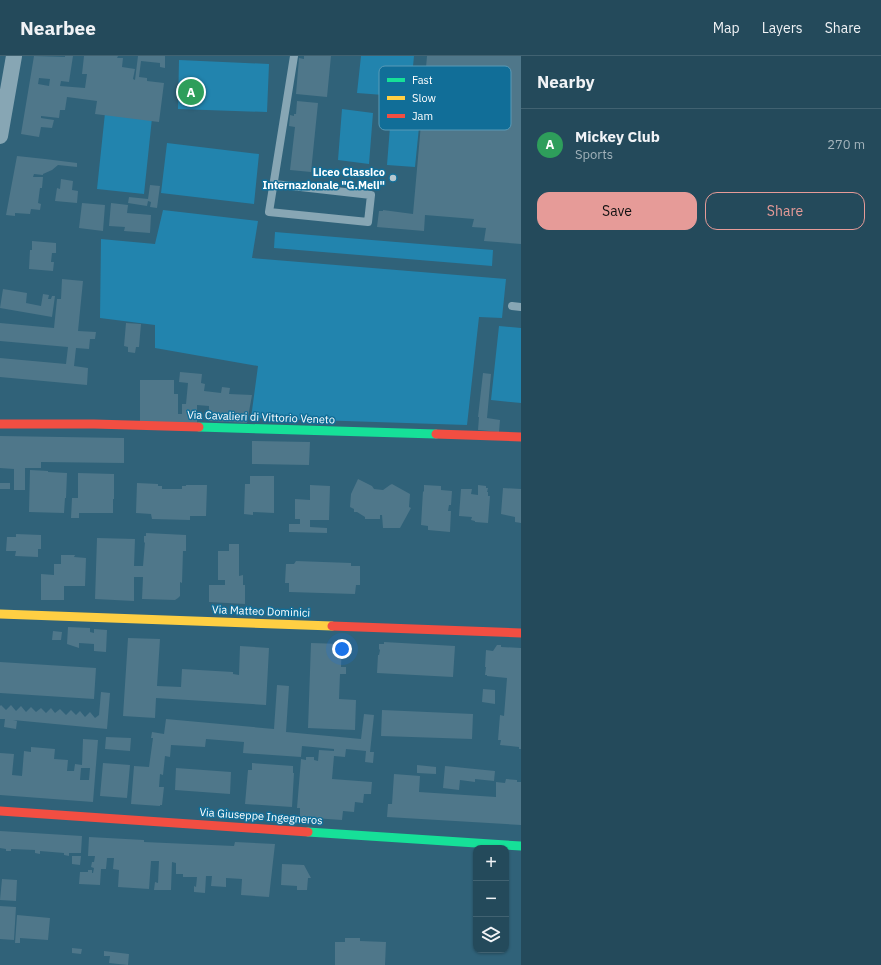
<!DOCTYPE html>
<html lang="en">
<head>
<meta charset="utf-8">
<style>
	body { margin:0; font-family:"IBM Plex Sans",sans-serif; background:#305464; color:#f1f3f6 }
	.controls { position:absolute; right:12px; bottom:12px; display:grid; overflow:hidden; border-radius:8px; box-shadow:0 1px 3px #0004 }
	.controls button { width:36px; height:36px; display:grid; place-items:center; padding:0; border:0; border-bottom:1px solid #416271; background:#244a5b; color:#f1f3f6; font:20px sans-serif }
	.you { position:absolute; left:342px; top:593px; width:14px; height:14px; margin:-10px; border:3px solid #fff; border-radius:50%; background:#1a73e8; box-shadow:0 0 0 6px #1a73e833 }
	.badge { display:grid; place-items:center; width:26px; height:26px; border-radius:50%; background:#e69b98; color:#fff; font-size:13px; font-weight:700 }
	.pin { position:absolute; translate:-50% -50%; border:2px solid #fff; box-shadow:0 1px 4px #0006 }
	.list { margin:0; padding:0; list-style:none }
	h2 { display:flex; justify-content:space-between; align-items:center; height:52px; margin:0; padding:0 16px; font-size:17px }
	h2 small { font-size:13px; font-weight:400; color:#a3b3bb }
	.list li { display:grid; grid-template-columns:26px 1fr auto; gap:12px; align-items:center; box-sizing:border-box; height:72px; padding:0 16px; border-top:1px solid #416271 }
	.list b { display:block; font-size:15px; white-space:nowrap }
	.list p { margin:0; font-size:13px; white-space:nowrap; color:#a3b3bb }
	.list em { font-size:13px; font-style:normal; color:#a3b3bb }
	.actions { display:flex; gap:8px; padding:12px 16px }
	.actions a { flex:1; padding:9px 0; border:1px solid #e69b98; border-radius:12px; text-align:center; font-size:14px; color:#e69b98 }
	.actions .main { background:#e69b98; color:#111 }
	.icon { flex:none; width:22px; height:22px; fill:none; stroke:currentColor; stroke-width:2; stroke-linecap:round; stroke-linejoin:round }
	.map { position:relative; flex:none; width:521px; height:909px; overflow:hidden }
	header { display:flex; align-items:center; gap:24px; box-sizing:border-box; height:56px; padding:0 20px; background:#244a5b; border-bottom:1px solid #416271 }
	header strong { font-size:19px }
	nav { display:flex; gap:22px; margin-inline-start:auto; font-size:14px }
	main { display:flex }
	aside { flex:1; background:#244a5b }
	.map>svg:first-child { display:block }
	.green { fill:#2284ae }
	.building { fill:#4f778a; fill-rule:evenodd }
	.lines { fill:none; stroke-linecap:round; stroke-linejoin:round }
	.lane { stroke:#87a6b4; stroke-width:8 }
	.street { stroke:#87a6b4; stroke-width:16 }
	.fast { stroke:#16e098; stroke-width:9 }
	.slow { stroke:#ffcf43; stroke-width:9 }
	.jam { stroke:#f24e42; stroke-width:9 }
	.poi-dot { fill:#b7c8d0; stroke:#116e98; stroke-width:1.5 }
	.labels { text-anchor:middle; dominant-baseline:central; stroke-width:3; stroke-linejoin:round; paint-order:stroke }
	.poi-label { font-size:11px; font-weight:bold; fill:#fff; stroke:#116e98; text-anchor:end }
	.street-label { font-size:11px; fill:#fff; stroke:#116e98 }
	.key { fill:#116e98; stroke:#589ab7; stroke-width:1 }
	.key-label { font-size:11px; fill:#fff }
</style>
</head>
<body>
<header>
<strong>Nearbee</strong>
<nav><a>Map</a><a>Layers</a><a>Share</a></nav>
</header>
<main>
<div class="map">
<svg width="521" height="909" viewBox="0 0 521 909">
	<rect width="100%" height="100%" fill="#306279"/>
	<path class="green" d="M361 0H414L410 41 357 37Z
		M179 4 269 8 267 56 178 53Z
		M342 53 373 57 369 108 338 104Z
		M105 57 152 62 144 138 97 133Z
		M391 58 420 61 415 111 387 109Z
		M167 87 259 98 254 148 161 137Z
		M163 154 258 165 252 202 506 223 502 262 479 261 467 369 251 362 258 310 155 292V269L100 262 101 183 155 188Z
		M275 176 493 194 492 210 274 192Z
		M499 270 521 272V347L491 344Z"/>
	<path class="building" d="M34 0 65 1V0H73L69 26 61 25 60 30 85 32 87 18H82L84 0H118L117 2H123L122 11 135 13 133 23 135 24 138 0H165V12L160 11V7L141 5 139 21 147 22V25L164 27 159 66 95 58 97 45 67 41 65 54H60L59 62 41 60V62L54 64 52 72 41 71 39 81 21 78ZM39 22 50 23 49 30 38 28Z
		M304 0H331L327 41 296 38 299 2 304 3Z
		M427 0H521V188L484 185 486 172 472 171 474 163 425 159 424 175 377 171 379 155H383V154L413 158Z
		M297 45 318 47 311 116 290 114 295 71 289 70 290 59 294 60V58H296Z
		M17 100 45 103 77 107V111L58 109 52 114 43 118V119L34 118 33 121H43L42 132H40L38 147 41 148 40 154 31 153 30 158 15 157V160L6 159Z
		M61 123 73 125 72 134 78 135 77 147 55 145 57 132 60 133Z
		M150 129 160 130 157 152 150 151 151 146 148 145 147 150 128 147 129 141 148 143Z
		M82 147 105 149 103 175 79 172Z
		M111 147 128 149 127 157 151 159 150 177 124 175 125 171 109 170Z
		M32 185 56 187V197H52L51 206H54L53 215 29 213 30 194H32Z
		M62 223 83 225 78 275 96 276 95 283H90L89 293 76 292 74 310 88 312 87 329 0 321V302L66 308 68 291 0 285V267L54 272 57 243H61Z
		M3 233 27 237 26 247 41 250 43 238 49 239 48 243H51L52 240H55L52 261 0 252Z
		M126 267 141 268 139 291H136L135 297 128 296V291L124 290Z
		M180 316 202 318 201 327 205 328 204 335 221 337 222 331 230 332 229 338 252 339 247 367 209 365V350L197 349V368L140 369V324H174V338H178V358H182V348H186L188 327 179 326Z
		M483 317 491 318 487 362 500 364 499 376 478 374 479 361H478Z
		M0 380 124 382V407L41 406V412H25V434H14V413L0 412Z
		M252 385 310 386 309 409 252 408Z
		M30 414 48 415V416L67 417 66 442H65L64 457 29 456Z
		M78 417 114 418V443H113V457H79V462H71L72 442H78Z
		M250 420H274V457L253 456V459L244 458 245 428H250Z
		M358 423 372 430 374 433 383 434 390 429 392 428 410 438 409 451 411 452 400 472H383L382 459H380V463H365V461L357 456H354V453L350 451 351 438Z
		M0 427H10V433H0Z
		M137 427 158 428V430H162V433H182V430H186V429H207L206 460H190V464L152 463 151 458 136 457Z
		M310 429 330 430 329 464H310V471L327 472V477L289 476V468H300V463H295V443L310 444Z
		M424 429 441 430V434L452 435 451 449H449L448 455H451L450 476 428 474V470L421 469 423 435 424 436Z
		M478 429 486 430V432H488L487 436H488V440H490L488 467 475 466V465L471 464 472 461 459 460 461 433H472L471 438 478 439Z
		M503 432 521 433V467L515 466V461L501 458Z
		M146 477 186 479V495H183L182 527 180 526V540L178 542 175 544 142 543 143 521H134V545L95 543 97 482 135 483 134 510H143L145 486 144 487V480H146Z
		M16 478 41 479V493H38V501L15 500 16 495H6L7 481H16Z
		M229 488H239V520L243 519V529H245V548L209 546V529H225V524H218V495H229Z
		M61 499H75L74 501 86 502 85 530H64V544H41V518L54 519V508H61Z
		M296 505 351 507V510H360V529H356L355 538 289 536V527H285L286 508H294Z
		M68 571 90 572V576L94 577V573L107 574 106 596 94 595V588L79 587V592L67 588Z
		M53 575 62 576 61 584H52Z
		M128 582 160 583 157 630 181 631 182 613 233 616V618L239 619 240 590 269 592 266 649 156 642 155 662 123 660Z
		M384 586 455 590 453 621 377 617 378 599H379L380 594 379 593V588H384Z
		M311 587 342 588 341 611H346V618H340L339 643 356 644 355 674 308 672Z
		M497 589H501V591L521 592V693H519V691L500 689 501 684H498L500 659 504 660 507 622 487 620V619H485L486 611H485L486 594 493 595Z
		M0 606 96 612 94 643 0 637Z
		M277 629 289 630 286 676 361 683 364 658 374 659 370 696H374L373 707 365 706 366 695 346 693 345 701 334 700 332 723 372 726 371 738H364L363 747 355 746 354 756 343 755 342 764 313 762V764L300 763V752H297L301 703 306 704V701H314V704L318 705 319 694 334 695V693L302 690 301 701 243 697 244 686 206 683 205 691 171 689 170 701 165 700 163 719 160 718 159 731H164L162 749H160V750L131 748 134 710 149 711 153 682H151L152 676 164 678 166 663 274 673Z
		M483 633 495 634V648L482 646Z
		M101 636 110 637 107 673 13 664 17 665 16 673 4 671 5 663H0V650L1 649 6 654 11 649 16 655 21 650 26 656 31 651 36 656 41 652 46 657 51 652 55 657 60 653 66 659 71 654 76 659 80 655 85 661 90 656 95 662 99 659Z
		M382 654 473 658 472 683 381 680Z
		M106 681 131 682 130 695 105 693Z
		M83 683 98 684 93 746 0 739V697L14 698 12 719 22 720 24 695 31 696V691L55 693 54 703 68 704 67 715H74L75 708 82 709ZM81 712H90L89 724H80Z
		M103 707 130 709 127 742 100 740Z
		M252 707 293 710V717H294L292 751 245 748 248 714H252Z
		M417 709 436 711V718L417 717Z
		M445 710 495 715 494 725 475 723V726L460 724 459 734 443 732Z
		M176 712 231 716 230 738 175 734Z
		M394 718 420 720 419 736 496 741V726L505 727 506 723 517 724V726H521V769L387 761 388 748H392Z
		M0 775 82 780 81 797H69V800L64 799V797L40 795V798L35 797V794L11 793V795H6V793L0 792Z
		M89 781 144 784V786L234 790 235 786 275 788 269 841 241 839 242 823 226 822V831L211 830 212 820H206L205 837 194 836V830L196 831 197 821H183V818H176V807L172 806 171 834H154L155 826 158 827 159 805H151L149 833 118 831 119 814 113 813 114 802H107L106 813H101L100 829 79 828 80 816H88V814H92V817H93L94 812 91 811 92 806H94L95 800H88Z
		M72 800H81L80 809 72 808Z
		M282 808 304 809 311 822H308L307 834H297V830L281 829Z
		M2 823 17 824 16 845 0 844Z
		M0 850 16 851 14 884 0 883Z
		M17 859 50 862 48 884 20 882V887H15Z
		M345 882H360V885L386 886 385 909H335V886H345Z
		M72 892 82 893 81 898 72 897Z
		M104 895 129 898 128 909 109 907 110 900H104Z"/>
	<g class="lines">
		<path class="lane" d="M274 128 371 139 368 166 269 156 294 0
			M512 250 521 251"/>
		<path class="street" d="M0 80 14 0"/>
		<path class="fast" d="M199 371 436 378
			M308 776 521 790"/>
		<path class="slow" d="M0 558 332 570"/>
		<path class="jam" d="M0 368H94L199 371
			M436 378 521 381
			M332 570 521 577
			M0 755 308 776"/>
	</g>
	<circle class="poi-dot" cx="393" cy="122" r="4"/>
	<g class="labels">
		<g class="poi-label">
			<text x="385" y="116">Liceo Classico<tspan x="385" dy="13">Internazionale "G.Meli"</tspan></text>
		</g>
		<g class="street-label">
			<text transform="translate(261 361) rotate(2)">Via Cavalieri di Vittorio Veneto</text>
			<text transform="translate(261 555) rotate(2)">Via Matteo Dominici</text>
			<text transform="translate(261 760) rotate(4)">Via Giuseppe Ingegneros</text>
		</g>
	</g>
	<rect x="379" y="10" width="132" height="64" rx="6" class="key"/>
	<rect x="387" y="22" width="18" height="4" fill="#16e098"/>
	<rect x="387" y="40" width="18" height="4" fill="#ffcf43"/>
	<rect x="387" y="58" width="18" height="4" fill="#f24e42"/>
	<g class="key-label">
		<text x="412" y="28">Fast</text>
		<text x="412" y="46">Slow</text>
		<text x="412" y="64">Jam</text>
	</g>
</svg>
<div class="controls">
<button>+</button>
<button>−</button>
<button><svg class="icon" aria-label="layers" viewBox="0 0 24 24"><path d="M12 4l9 5-9 5-9-5zM3 14l9 5 9-5"/></svg></button>
</div>
<div class="you"></div>
<div class="pin badge" style="left:191px;top:36px;background:#2e9e5b">A</div>
</div>
<aside>
<h2>Nearby<small></small></h2>
<ul class="list">
<li><span class="badge" style="background:#2e9e5b">A</span><div><b>Mickey Club</b><p>Sports</p></div><em>270 m</em></li>
</ul>
<div class="actions"><a class="main">Save</a><a>Share</a></div>
</aside>
</main>
</body>
</html>
